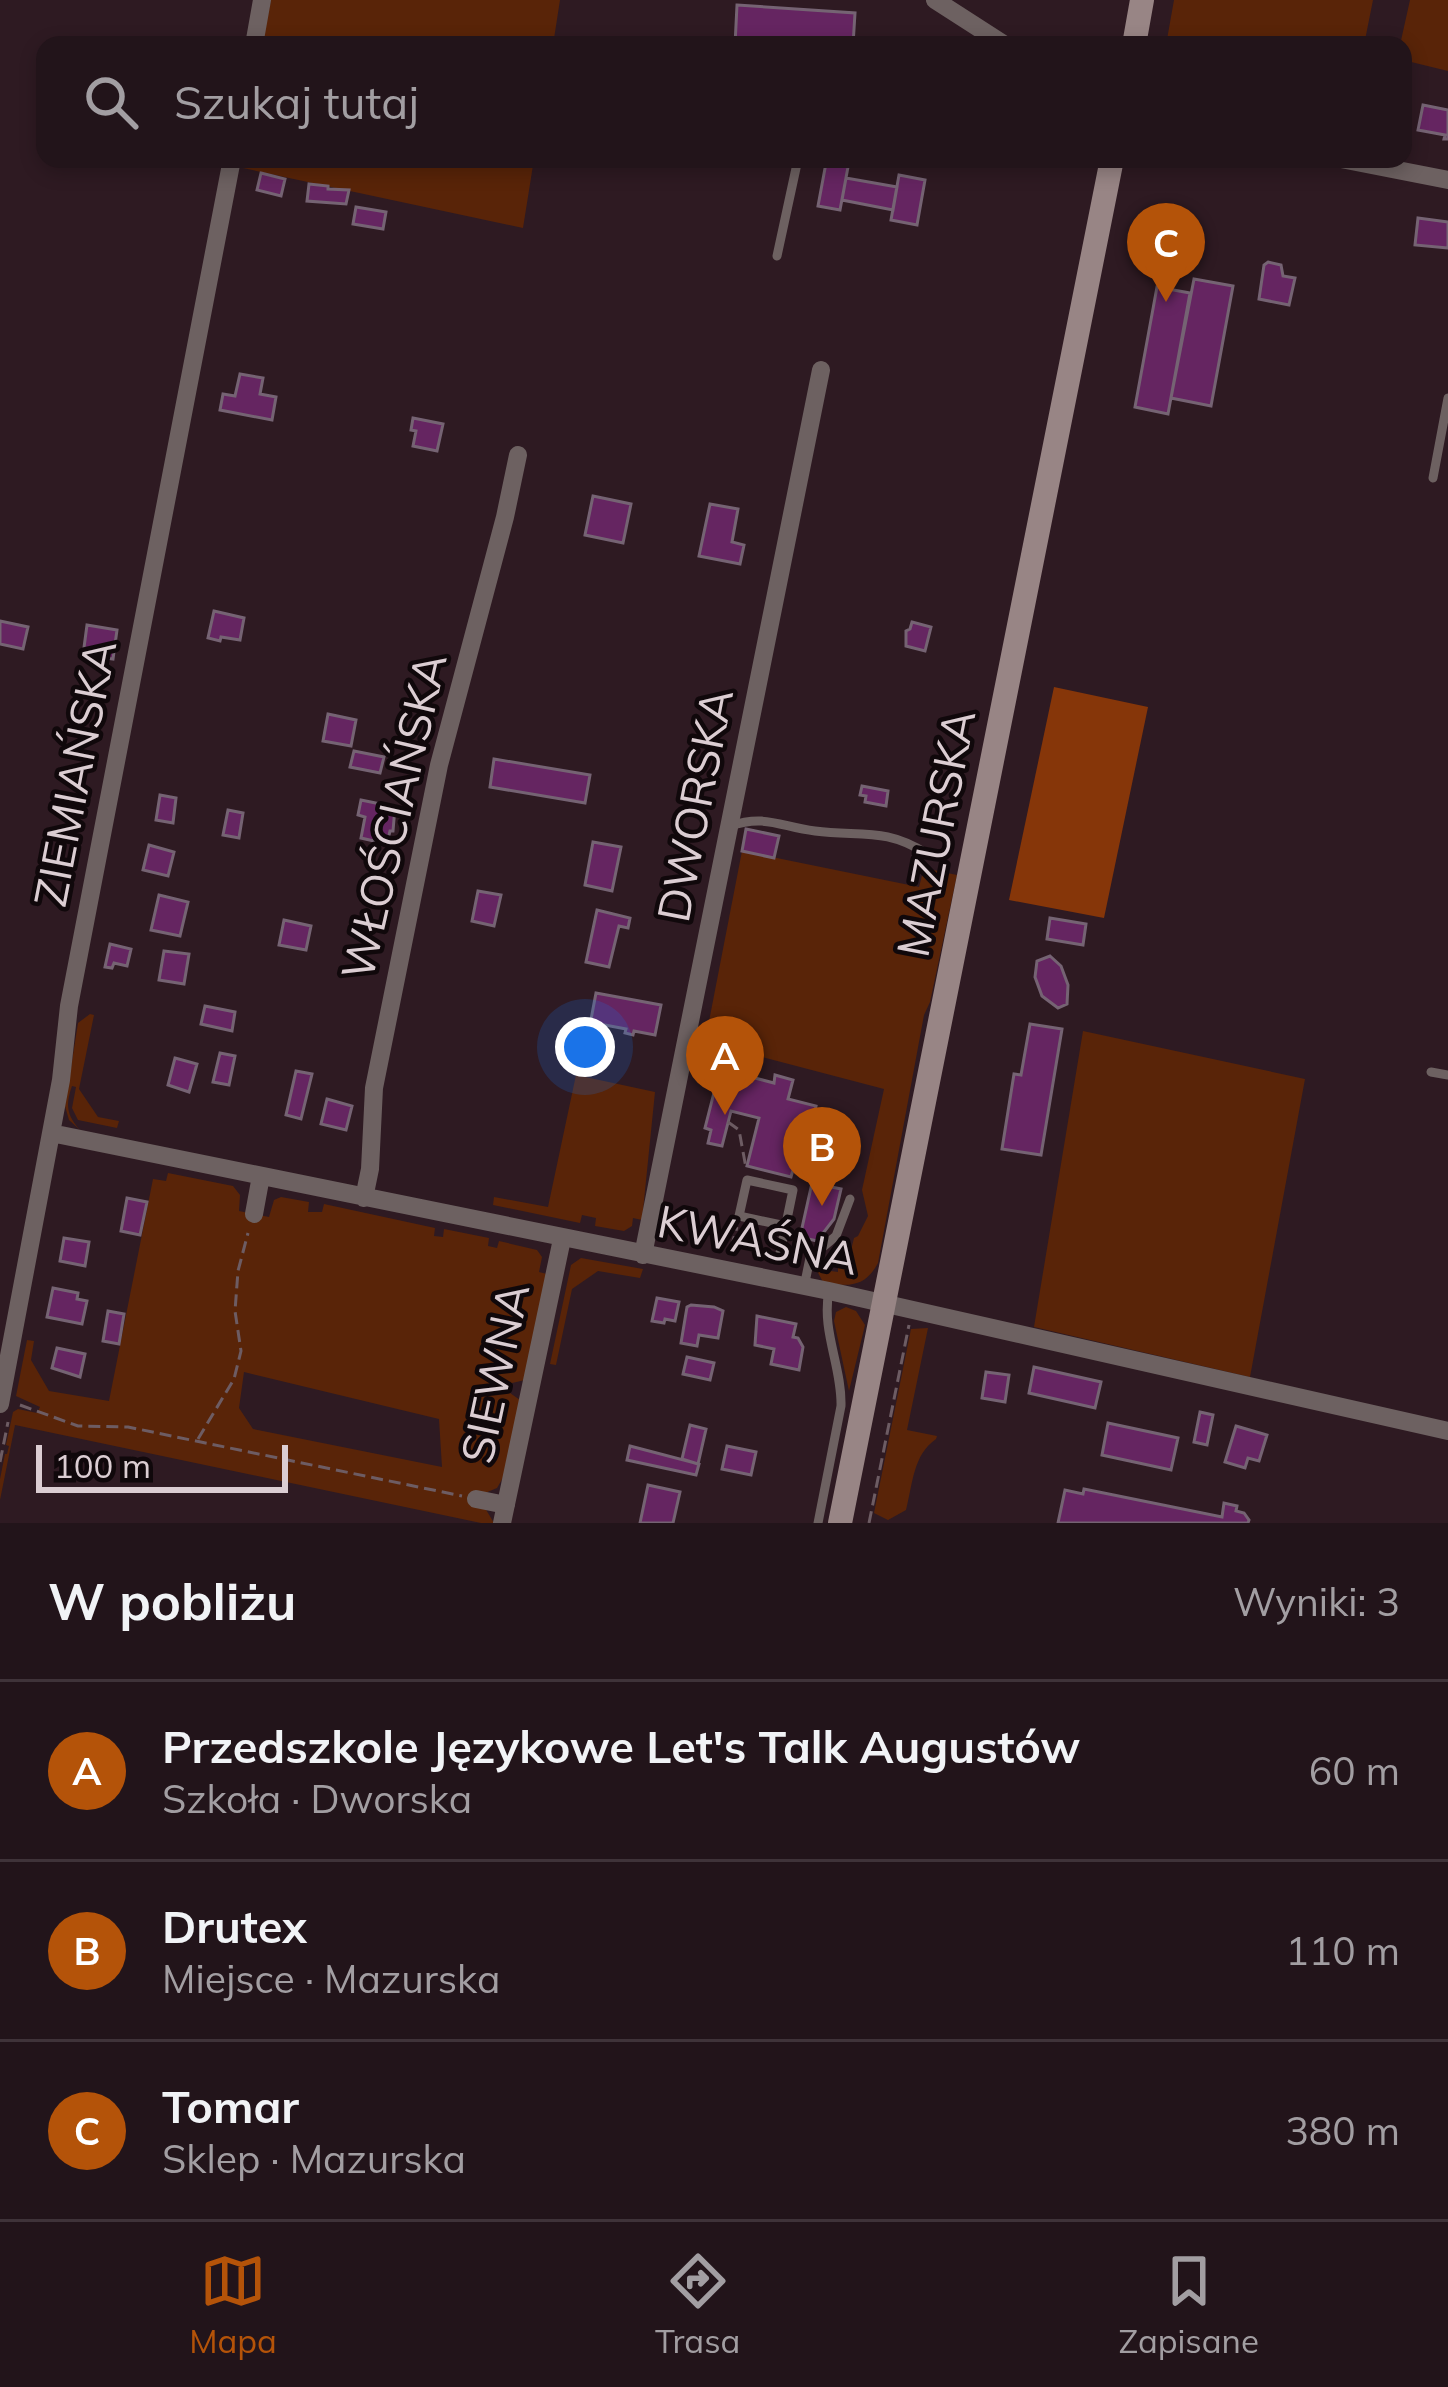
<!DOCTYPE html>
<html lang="pl">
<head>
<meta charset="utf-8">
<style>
	body { margin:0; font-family:Mulish,sans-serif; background:#2a1d23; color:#f1f3f6 }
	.scale { position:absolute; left:36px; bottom:30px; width:252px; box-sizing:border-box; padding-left:12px; border:6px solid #dbcdd2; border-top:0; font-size:33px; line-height:42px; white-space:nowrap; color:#dbcdd2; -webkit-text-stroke:9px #10080b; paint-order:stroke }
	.you { position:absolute; left:585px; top:1047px; width:42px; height:42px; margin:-30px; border:9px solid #fff; border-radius:50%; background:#1a73e8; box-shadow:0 0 0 18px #1a73e833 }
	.badge { display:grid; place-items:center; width:78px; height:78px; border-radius:50%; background:#b45309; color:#fff; font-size:39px; font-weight:700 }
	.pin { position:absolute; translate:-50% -99px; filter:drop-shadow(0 3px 6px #0008) }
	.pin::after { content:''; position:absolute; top:63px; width:42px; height:36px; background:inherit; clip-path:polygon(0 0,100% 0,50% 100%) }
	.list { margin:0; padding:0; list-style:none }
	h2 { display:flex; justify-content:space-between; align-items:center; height:156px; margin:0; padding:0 48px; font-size:51px }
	h2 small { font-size:39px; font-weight:400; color:#a29ea2 }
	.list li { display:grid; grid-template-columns:78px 1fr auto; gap:36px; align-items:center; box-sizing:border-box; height:180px; padding:0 48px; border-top:3px solid #3f3339 }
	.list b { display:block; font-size:45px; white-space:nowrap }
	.list p { margin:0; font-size:39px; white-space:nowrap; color:#a29ea2 }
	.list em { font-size:39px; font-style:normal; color:#a29ea2 }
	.icon { flex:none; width:66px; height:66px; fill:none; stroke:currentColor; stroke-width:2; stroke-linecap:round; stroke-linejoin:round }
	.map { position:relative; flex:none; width:1448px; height:1523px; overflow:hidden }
	.search { position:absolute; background:#22141a; box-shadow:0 6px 18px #0003; left:36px; right:36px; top:36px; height:132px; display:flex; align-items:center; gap:30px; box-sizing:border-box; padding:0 42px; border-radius:24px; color:#a29ea2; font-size:45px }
	.sheet { height:696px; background:#22141a }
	nav { display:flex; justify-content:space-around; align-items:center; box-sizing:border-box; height:168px; border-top:3px solid #3f3339; background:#22141a; font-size:33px; color:#a29ea2 }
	nav a { display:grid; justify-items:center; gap:6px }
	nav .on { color:#b45309 }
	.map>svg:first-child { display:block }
	.green { fill:#592408; fill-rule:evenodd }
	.forest { fill:#863609 }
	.building { fill:#652561; stroke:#756373; stroke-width:3 }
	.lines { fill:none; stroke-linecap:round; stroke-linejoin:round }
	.path { stroke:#6d5c63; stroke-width:3; stroke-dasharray:12 6; stroke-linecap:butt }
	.lane { stroke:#6d6161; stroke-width:9 }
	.street { stroke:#6d6161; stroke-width:18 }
	.secondary { stroke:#988585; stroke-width:24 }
	.labels { text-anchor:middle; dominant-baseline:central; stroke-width:9; stroke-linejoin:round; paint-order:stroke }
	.street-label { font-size:45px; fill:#dbcdd2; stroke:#10080b }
</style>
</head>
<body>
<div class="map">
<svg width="1448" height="1523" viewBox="0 0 1448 1523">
	<rect width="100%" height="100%" fill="#2e1a22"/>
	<path class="green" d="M271 0H560L553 45H262Z
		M1174 0H1373L1364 45H1166Z
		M1410 0H1448V71L1403 60V45H1400Z
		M240 159H534L523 228 238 167Z
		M742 851 919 887 924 868 957 875 930 1002 924 1015 878 1263C865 1288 847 1287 823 1282L816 1269 838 1272C838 1260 835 1250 845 1242L844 1249 851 1250 854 1238 858 1236 868 1216 862 1190 884 1089 705 1042Z
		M90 1014 94 1015 79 1089 98 1117 119 1121 117 1128 78 1120 72 1108 76 1087 72 1086C65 1106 67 1115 80 1130L69 1120 65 1106 78 1023Z
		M1083 1031 1305 1079 1250 1377 1034 1327Z
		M576 1075 655 1092 642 1220 633 1218 632 1226 624 1231 595 1226 596 1218 582 1215 580 1223 493 1205 494 1197 548 1207Z
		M168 1173 233 1186 240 1195 239 1211 269 1217 274 1200 281 1197 309 1202 308 1212H322L324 1204 435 1228 434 1236 443 1237 444 1229 489 1238 488 1246 497 1248 499 1241 537 1250 542 1257 539 1272 547 1274 525 1380 512 1383 510 1393 520 1400 504 1476 497 1488 485 1493V1508L494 1523H481L15 1425 0 1500V1479L5 1454H7L9 1446 6 1445 13 1412 18 1409 37 1413 40 1407 16 1396 27 1340 34 1341 31 1360 49 1391 109 1401 153 1179 166 1181ZM244 1372 439 1419 442 1467 253 1429 239 1408Z
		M581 1258 643 1269 640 1278 598 1271 572 1289 556 1365 550 1364 571 1265Z
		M846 1307 856 1311 865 1325 849 1391 834 1321 836 1312Z
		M928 1328 907 1430 937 1436 936 1439C913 1455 913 1483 906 1510L888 1520 874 1513 911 1329Z"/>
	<path class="forest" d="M1054 687 1148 707 1104 918 1009 900Z"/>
	<path class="building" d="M737 5 855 13 853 45H735Z
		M1423 105 1448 110V139H1444L1445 135 1418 130Z
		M826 163 848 167 840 210 818 206Z
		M261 173 285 179 281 196 257 190Z
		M899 175 925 180 917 225 891 220Z
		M846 178 897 187 893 210 842 200Z
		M309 184 328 186V189L349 190 346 204 307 201Z
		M356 207 386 212 383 229 353 224Z
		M1418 218 1448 222V248L1415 245Z
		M1268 262 1281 265 1283 276 1295 278 1289 305 1259 299 1264 265Z
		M1194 279 1233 286 1211 406 1171 398Z
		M1157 287 1190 293 1168 414 1135 407Z
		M240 374 263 378 260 394 276 397 272 420 220 410 223 394 235 396Z
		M413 418 443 424 437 451 413 446 416 431 411 430Z
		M593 496 631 504 623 543 585 535Z
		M710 504 738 509 732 542 744 545 740 564 699 556Z
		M214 611 244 618 240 640 221 637 220 641 208 638Z
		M0 621 28 627 23 649 0 644Z
		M912 622 931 627 925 651 906 646V631L910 629Z
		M87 625 117 630 113 659 83 655Z
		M328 714 356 720 351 746 323 741Z
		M354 751 384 757 380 773 350 767Z
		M494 759 590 775 585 803 490 787Z
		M862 786 888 791 886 806 865 802 866 796 860 795Z
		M160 795 176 798 173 823 156 820Z
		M361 800 395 807 393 831H390L387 844 361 838 365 817 358 815Z
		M228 810 243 813 239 838 223 835Z
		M746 829 779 836 774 858 742 851Z
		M593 842 621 847 612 891 585 885Z
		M149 845 174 852 168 876 143 870Z
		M478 891 501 895 494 926 472 921Z
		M159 895 188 902 180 936 151 930Z
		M597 910 630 918 628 928 619 926 609 967 586 962Z
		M1050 918 1086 924 1083 945 1047 939Z
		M284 920 311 926 306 950 279 945Z
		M110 944 131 949 127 966 114 963 112 968 105 967Z
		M164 951 189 954 184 984 159 980Z
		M1050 956 1061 966 1068 985 1067 1004 1058 1008 1042 996 1035 977 1037 961Z
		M596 993 661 1005 655 1035 634 1031 633 1035 625 1033 626 1029 605 1025 604 1032 589 1030Z
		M205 1006 235 1012 232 1031 201 1024Z
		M1030 1024 1062 1029 1041 1155 1002 1149 1014 1074 1021 1075Z
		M567 1027 589 1030 585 1056 562 1052Z
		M220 1053 235 1056 229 1085 213 1082Z
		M175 1058 197 1064 189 1092 168 1085Z
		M720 1069 774 1083 775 1075 793 1080 788 1099 816 1106 802 1164 795 1163 791 1177 747 1166 759 1118 731 1111 722 1146 708 1143 711 1130 705 1128Z
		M296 1071 312 1074 301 1119 286 1115Z
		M327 1099 352 1106 346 1130 321 1124Z
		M812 1183 841 1189 834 1219 817 1241 800 1237Z
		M127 1198 147 1202 140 1235 121 1231Z
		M64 1238 89 1242 85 1266 60 1261Z
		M53 1288 78 1293 77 1299 87 1301 82 1324 47 1317Z
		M657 1298 679 1302 675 1321 665 1319 664 1323 652 1321Z
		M691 1305 714 1307 723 1311 718 1338 699 1335 697 1346 681 1343 687 1307Z
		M108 1311 124 1314 119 1344 103 1341Z
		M757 1316 796 1324 793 1337 798 1338 803 1347 799 1370 771 1364 774 1349 755 1345Z
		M57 1348 85 1354 80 1377 52 1368Z
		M687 1357 714 1363 710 1380 683 1374Z
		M1034 1367 1101 1382 1095 1408 1029 1393Z
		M986 1372 1009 1375 1005 1402 982 1398Z
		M1200 1412 1213 1415 1207 1445 1194 1442Z
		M1108 1423 1178 1438 1171 1470 1102 1455Z
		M690 1425 706 1429 698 1464 682 1459Z
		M1236 1426 1267 1435 1259 1461 1248 1458 1245 1468 1225 1462Z
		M630 1446 699 1464 696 1475 627 1460Z
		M727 1446 756 1452 751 1475 722 1469Z
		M648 1485 680 1492 673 1523H640Z
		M1084 1489 1222 1517 1224 1503 1237 1506 1236 1511 1244 1513 1249 1520 1248 1523H1058L1065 1490 1083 1494Z"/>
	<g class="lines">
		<path class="path" d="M728 1122 739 1130 746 1168
			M731 1248 737 1227
			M20 1405 78 1426 128 1427 462 1496
			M198 1439 234 1379 241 1351 235 1311 238 1271 248 1233
			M0 1462 8 1422
			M869 1523 909 1325"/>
		<path class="lane" d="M777 256 798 159
			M1433 478 1448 398
			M730 826C766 814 781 827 815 831 859 837 886 827 927 854
			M1431 1072 1448 1075
			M779 1258 793 1190 747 1180 739 1216 786 1226
			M804 1287 810 1258 836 1236 850 1199
			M818 1523 841 1406C842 1366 821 1331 829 1291"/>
		<path class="street" d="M935 0 1005 45
			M254 45 262 0
			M1341 159 1448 180
			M51 1133 829 1291 1448 1431
			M364 1198 370 1169 374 1088 439 765 505 517 518 455
			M254 1214 261 1176
			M643 1255 821 370
			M0 1404 61 1080 69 1006 232 159
			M476 1499 506 1505
			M502 1523 562 1239"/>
		<path class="secondary" d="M1134 45 1142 0
			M840 1523 1112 159"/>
	</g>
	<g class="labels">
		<g class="street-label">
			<text transform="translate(74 773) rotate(-79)">ZIEMIAŃSKA</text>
			<text transform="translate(694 805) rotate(-79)">DWORSKA</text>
			<text transform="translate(393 816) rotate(-77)">WŁOŚCIAŃSKA</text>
			<text transform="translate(935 833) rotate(-79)">MAZURSKA</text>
			<text transform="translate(758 1239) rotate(11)">KWAŚNA</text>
			<text transform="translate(494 1373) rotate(-78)">SIEWNA</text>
		</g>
	</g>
</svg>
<div class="scale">100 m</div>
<div class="you"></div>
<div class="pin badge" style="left:725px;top:1115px">A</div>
<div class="pin badge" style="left:822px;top:1206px">B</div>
<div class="pin badge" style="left:1166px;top:302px">C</div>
<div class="search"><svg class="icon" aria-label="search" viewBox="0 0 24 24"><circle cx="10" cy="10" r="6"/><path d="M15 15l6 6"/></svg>Szukaj tutaj</div>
</div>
<section class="sheet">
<h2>W pobliżu<small>Wyniki: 3</small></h2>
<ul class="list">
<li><span class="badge">A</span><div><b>Przedszkole Językowe Let's Talk Augustów</b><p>Szkoła · Dworska</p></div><em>60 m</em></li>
<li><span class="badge">B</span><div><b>Drutex</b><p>Miejsce · Mazurska</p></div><em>110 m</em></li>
<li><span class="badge">C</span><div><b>Tomar</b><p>Sklep · Mazurska</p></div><em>380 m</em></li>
</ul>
</section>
<nav>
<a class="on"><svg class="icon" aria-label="map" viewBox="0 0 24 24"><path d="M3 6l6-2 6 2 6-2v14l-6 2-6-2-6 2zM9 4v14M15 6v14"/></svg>Mapa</a>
<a><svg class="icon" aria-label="directions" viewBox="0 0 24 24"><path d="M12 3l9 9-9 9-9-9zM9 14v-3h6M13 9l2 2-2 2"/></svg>Trasa</a>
<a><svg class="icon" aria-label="saved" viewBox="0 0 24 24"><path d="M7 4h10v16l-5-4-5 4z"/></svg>Zapisane</a>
</nav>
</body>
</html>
